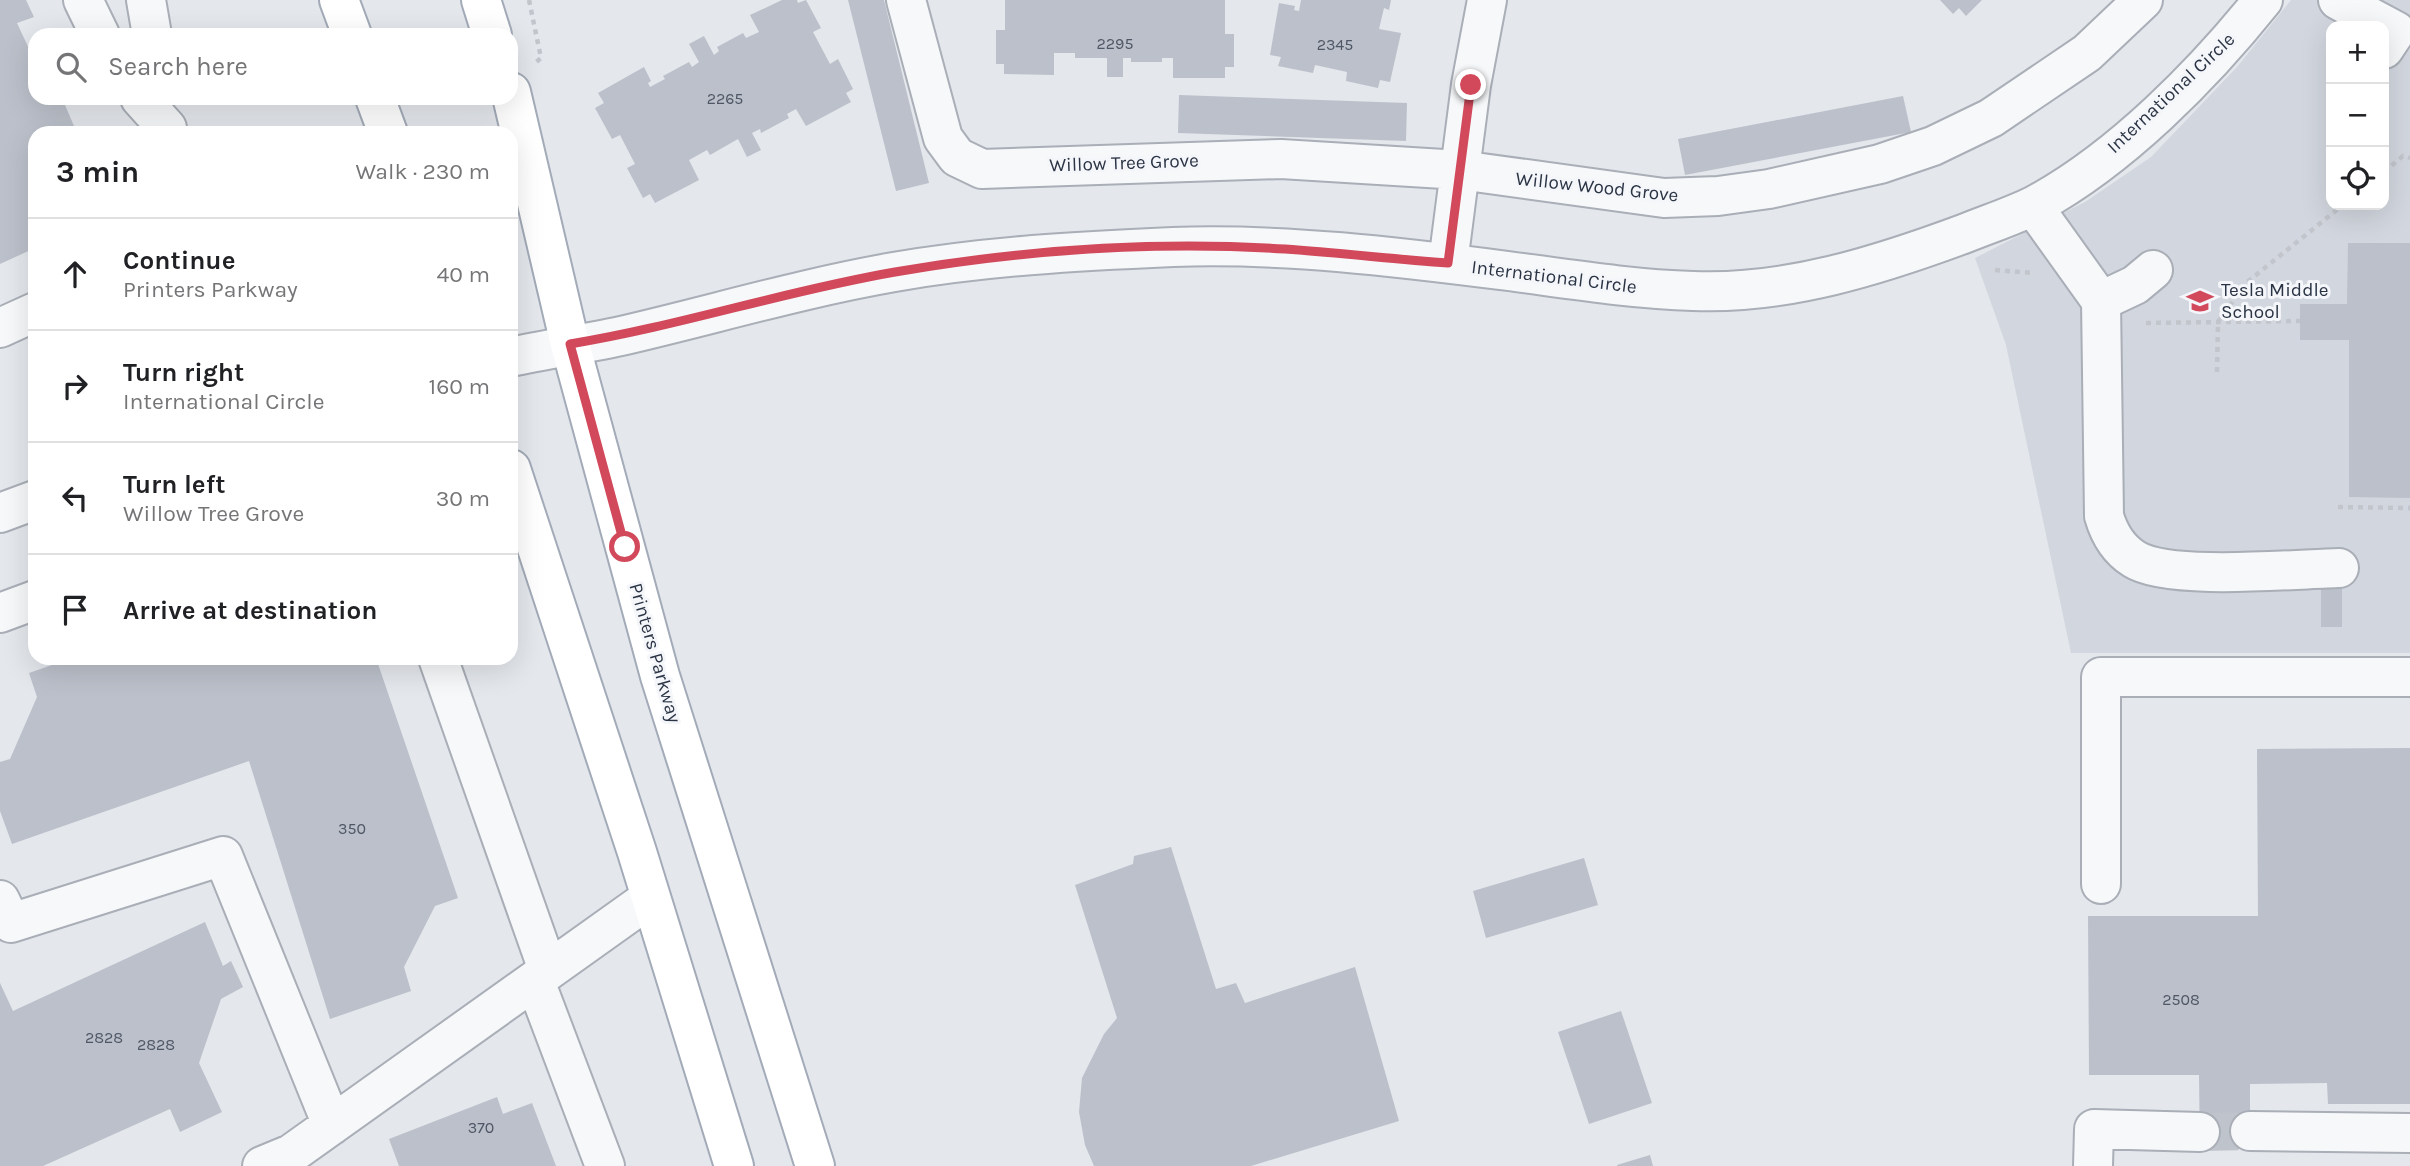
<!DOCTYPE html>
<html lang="en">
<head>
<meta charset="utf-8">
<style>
	body { margin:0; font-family:Karla,sans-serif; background:#f2f2f2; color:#202124 }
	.controls { position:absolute; right:21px; top:21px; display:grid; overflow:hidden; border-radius:14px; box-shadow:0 7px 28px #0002 }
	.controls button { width:63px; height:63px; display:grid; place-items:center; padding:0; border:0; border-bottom:2px solid #e0e0e0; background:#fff; color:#202124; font:35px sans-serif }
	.stop { position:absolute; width:21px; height:21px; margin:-16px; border:5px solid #d1495b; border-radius:50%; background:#fff }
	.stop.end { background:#d1495b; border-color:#fff; box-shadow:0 2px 7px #0008 }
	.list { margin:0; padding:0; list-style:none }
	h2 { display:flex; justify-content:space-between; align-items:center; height:91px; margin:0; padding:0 28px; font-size:30px }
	h2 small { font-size:23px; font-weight:400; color:#757577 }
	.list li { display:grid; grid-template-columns:46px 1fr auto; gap:21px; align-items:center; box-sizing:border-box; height:112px; padding:0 28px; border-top:2px solid #e0e0e0 }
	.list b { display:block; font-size:26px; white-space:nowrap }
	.list p { margin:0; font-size:23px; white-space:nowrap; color:#757577 }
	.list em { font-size:23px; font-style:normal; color:#757577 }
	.icon { flex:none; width:38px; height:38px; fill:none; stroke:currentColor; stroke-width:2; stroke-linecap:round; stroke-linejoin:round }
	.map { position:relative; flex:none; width:2410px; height:1166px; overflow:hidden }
	.search { position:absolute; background:#fff; box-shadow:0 7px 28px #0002; left:28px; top:28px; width:490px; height:77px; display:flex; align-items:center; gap:18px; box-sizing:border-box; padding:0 24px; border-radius:21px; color:#757577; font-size:26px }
	.panel { position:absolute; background:#fff; box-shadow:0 7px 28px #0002; left:28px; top:126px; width:490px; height:539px; border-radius:21px }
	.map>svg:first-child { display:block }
	.built { fill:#d2d6de; fill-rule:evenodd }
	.building { fill:#bbc0ca }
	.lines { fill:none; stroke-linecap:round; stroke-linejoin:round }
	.minor-tunnel { stroke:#bfc3cb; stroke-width:38; stroke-dasharray:38 19; stroke-linecap:butt }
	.minor-casing { stroke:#a9aeb7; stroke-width:42 }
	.major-casing { stroke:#a3abb8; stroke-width:42 }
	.path { stroke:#c2c5cb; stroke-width:4.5; stroke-dasharray:5 5; stroke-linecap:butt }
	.minor { stroke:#f7f8fa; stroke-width:38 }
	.major { stroke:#fff; stroke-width:38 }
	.route { stroke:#d1495b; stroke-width:9 }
	.labels { text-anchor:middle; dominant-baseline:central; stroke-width:6; stroke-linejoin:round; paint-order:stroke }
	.number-label { font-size:16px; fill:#4f5766 }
	.street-label { font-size:19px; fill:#2b3445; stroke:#f4f6f9 }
	.poi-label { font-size:19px; fill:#2b3445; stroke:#f4f6f9; text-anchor:start }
</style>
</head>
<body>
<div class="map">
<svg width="2410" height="1166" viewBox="0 0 2410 1166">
	<rect width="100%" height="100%" fill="#e4e7ec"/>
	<path class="built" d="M2291 0H2410V653H2071L2006 345 1975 258 2085 202 2151 157 2237 67ZM2331 26H2384V205H2331Z"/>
	<path class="building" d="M0 0H26L34 17 17 23 31 53 35 52V98H62L77 133H35V248L0 264Z
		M782 0H797L798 3 806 0 821 28 813 32 830 64 838 59 853 89 846 93 851 102 806 126 796 109 787 114 789 118 761 133 760 129 752 133 761 150 747 157 738 139 710 155 707 150 689 160 699 180 655 203 650 194 643 198 627 168 635 164 620 135 612 139 595 108 604 103 598 93 644 67 651 81 648 83 650 87 665 79 663 76 689 62 692 67 699 62 689 44 704 36 714 55 719 51 717 47 743 33 746 38 759 32 750 15Z
		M848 0H884L929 183 896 191Z
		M1005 0H1225V34H1234V67H1225V78H1173V58H1162V62H1131V58H1123V77H1107V58H1075V53H1054V75L1004 74V64H996V30H1005Z
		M1301 0H1391L1389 10 1384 8 1379 29 1401 33 1390 82 1380 80 1378 88 1346 81 1347 72 1315 65 1313 73 1278 66 1281 57 1270 55 1279 3 1295 6 1294 10 1299 11Z
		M1940 0H1982L1966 16 1959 8 1953 14Z
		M1179 95 1407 103 1406 141 1178 133Z
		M1903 96 1911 132 1685 175 1678 139Z
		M2348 243H2410V498L2349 497V340H2300V304H2347Z
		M2321 588H2342V627H2321Z
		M72 658H376L458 898 435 906 404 967 411 991 330 1019 249 761 12 844 0 811V762L10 759 37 697 29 673Z
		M2410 748V1104H2328L2327 1083 2250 1084V1149H2200L2199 1075H2089L2088 916H2258L2257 749Z
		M1171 847 1216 989 1236 983 1245 1003 1355 967 1399 1121 1251 1166H1094L1085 1145 1079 1112 1082 1078 1104 1034 1117 1018 1075 885 1133 864 1134 856Z
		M1584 858 1598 905 1486 938 1473 891Z
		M205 922 223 966 231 961 243 987 221 999 199 1063 222 1112 180 1132 170 1109 43 1166H0V983L13 1011Z
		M1621 1011 1652 1103 1589 1124 1558 1032Z
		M497 1097 503 1114 532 1103 556 1166H399L389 1139Z
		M1650 1155 1653 1166H1617V1165Z"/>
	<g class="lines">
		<path class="minor-tunnel" d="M2200 1132 2250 1131"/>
		<g class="minor-casing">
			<path id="minor" d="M83 0 100 35
				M146 0 152 35
				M906 0 943 138 957 157 982 169 1281 159 1460 170 1664 198 1718 196 1769 189 1880 164 1933 146 1991 118 2087 53 2143 0
				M2338 0 2396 31 2384 49
				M140 98 167 128
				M2033 206 2101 301 2135 285 2153 270
				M1448 263 1471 85 1487 0
				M2101 301 2104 516C2109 533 2118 549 2134 559 2168 581 2295 569 2339 568
				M0 328 35 312
				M511 357C547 349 585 344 621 336 712 315 802 288 894 272 986 256 1080 251 1173 247 1284 243 1398 257 1508 271 1569 279 1631 289 1693 291 1786 295 1880 265 1966 233 1988 224 2013 216 2035 205 2120 159 2203 75 2263 0
				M0 513 35 500
				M0 613 35 600
				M438 658 548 970
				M2101 884V677H2410
				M0 900 11 923 223 856 332 1125
				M535 981 605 1166
				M2250 1131 2410 1133
				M262 1166 291 1154 650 898
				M2093 1166 2094 1129 2200 1132"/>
		</g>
		<g class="major-casing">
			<path id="major" d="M339 0 352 35
				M481 0 492 35
				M511 92 570 344 660 676 815 1166
				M375 98 388 133
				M511 469 637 852 734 1166"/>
		</g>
		<path class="path" d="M529 0 541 58 535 63
			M2384 172 2403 156 2410 158
			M1995 270 2033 273
			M2146 323 2300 321
			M2217 372 2218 322 2246 283 2343 205
			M2338 507 2410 508"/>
		<use href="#minor" class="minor"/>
		<use href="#major" class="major"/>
	</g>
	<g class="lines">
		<path class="route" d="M625 547 570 344C679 326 785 291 895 272 1022 250 1156 241 1285 249 1340 253 1394 259 1448 263L1471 85"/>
	</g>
	<defs>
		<g id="school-bare" transform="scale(2.1)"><path d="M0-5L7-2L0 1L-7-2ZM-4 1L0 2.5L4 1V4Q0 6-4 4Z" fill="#d1495b" stroke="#f4f6f9" stroke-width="2.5" paint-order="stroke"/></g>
	</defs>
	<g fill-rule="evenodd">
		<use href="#school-bare" x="2200" y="301"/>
	</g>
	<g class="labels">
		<g class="number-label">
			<text x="1115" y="43">2295</text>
			<text x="1335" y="44">2345</text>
			<text x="725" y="98">2265</text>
			<text x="352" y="828">350</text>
			<text x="2181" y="999">2508</text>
			<text x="104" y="1037">2828</text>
			<text x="156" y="1044">2828</text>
			<text x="481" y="1127">370</text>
		</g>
		<g class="street-label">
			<text transform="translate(2171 93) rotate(-43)">International Circle</text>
			<text transform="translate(1124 163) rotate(-2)">Willow Tree Grove</text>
			<text transform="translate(1597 187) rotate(6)">Willow Wood Grove</text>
			<text transform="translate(1554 277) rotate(7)">International Circle</text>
			<text transform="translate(655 653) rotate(74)">Printers Parkway</text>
		</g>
		<g class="poi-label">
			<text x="2221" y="290">Tesla Middle<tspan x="2221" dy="22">School</tspan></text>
		</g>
	</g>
</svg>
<div class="controls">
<button>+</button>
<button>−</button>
<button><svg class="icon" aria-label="locate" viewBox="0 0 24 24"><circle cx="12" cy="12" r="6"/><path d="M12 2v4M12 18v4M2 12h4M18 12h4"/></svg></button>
</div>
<div class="stop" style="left:625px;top:547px"></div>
<div class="stop end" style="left:1471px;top:85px"></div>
<div class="search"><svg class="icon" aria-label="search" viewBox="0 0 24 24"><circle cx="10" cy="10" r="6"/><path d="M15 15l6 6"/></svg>Search here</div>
<section class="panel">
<h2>3 min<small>Walk · 230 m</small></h2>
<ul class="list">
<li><svg class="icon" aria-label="ahead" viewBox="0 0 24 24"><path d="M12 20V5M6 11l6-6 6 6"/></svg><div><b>Continue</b><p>Printers Parkway</p></div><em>40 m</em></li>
<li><svg class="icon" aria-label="right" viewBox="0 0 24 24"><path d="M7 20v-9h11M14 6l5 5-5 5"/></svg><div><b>Turn right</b><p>International Circle</p></div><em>160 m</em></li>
<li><svg class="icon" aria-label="left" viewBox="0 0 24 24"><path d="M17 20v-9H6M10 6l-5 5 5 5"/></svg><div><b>Turn left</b><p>Willow Tree Grove</p></div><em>30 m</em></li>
<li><svg class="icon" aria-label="arrive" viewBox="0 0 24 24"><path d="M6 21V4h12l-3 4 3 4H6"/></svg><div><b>Arrive at destination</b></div></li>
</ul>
</section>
</div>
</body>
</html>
